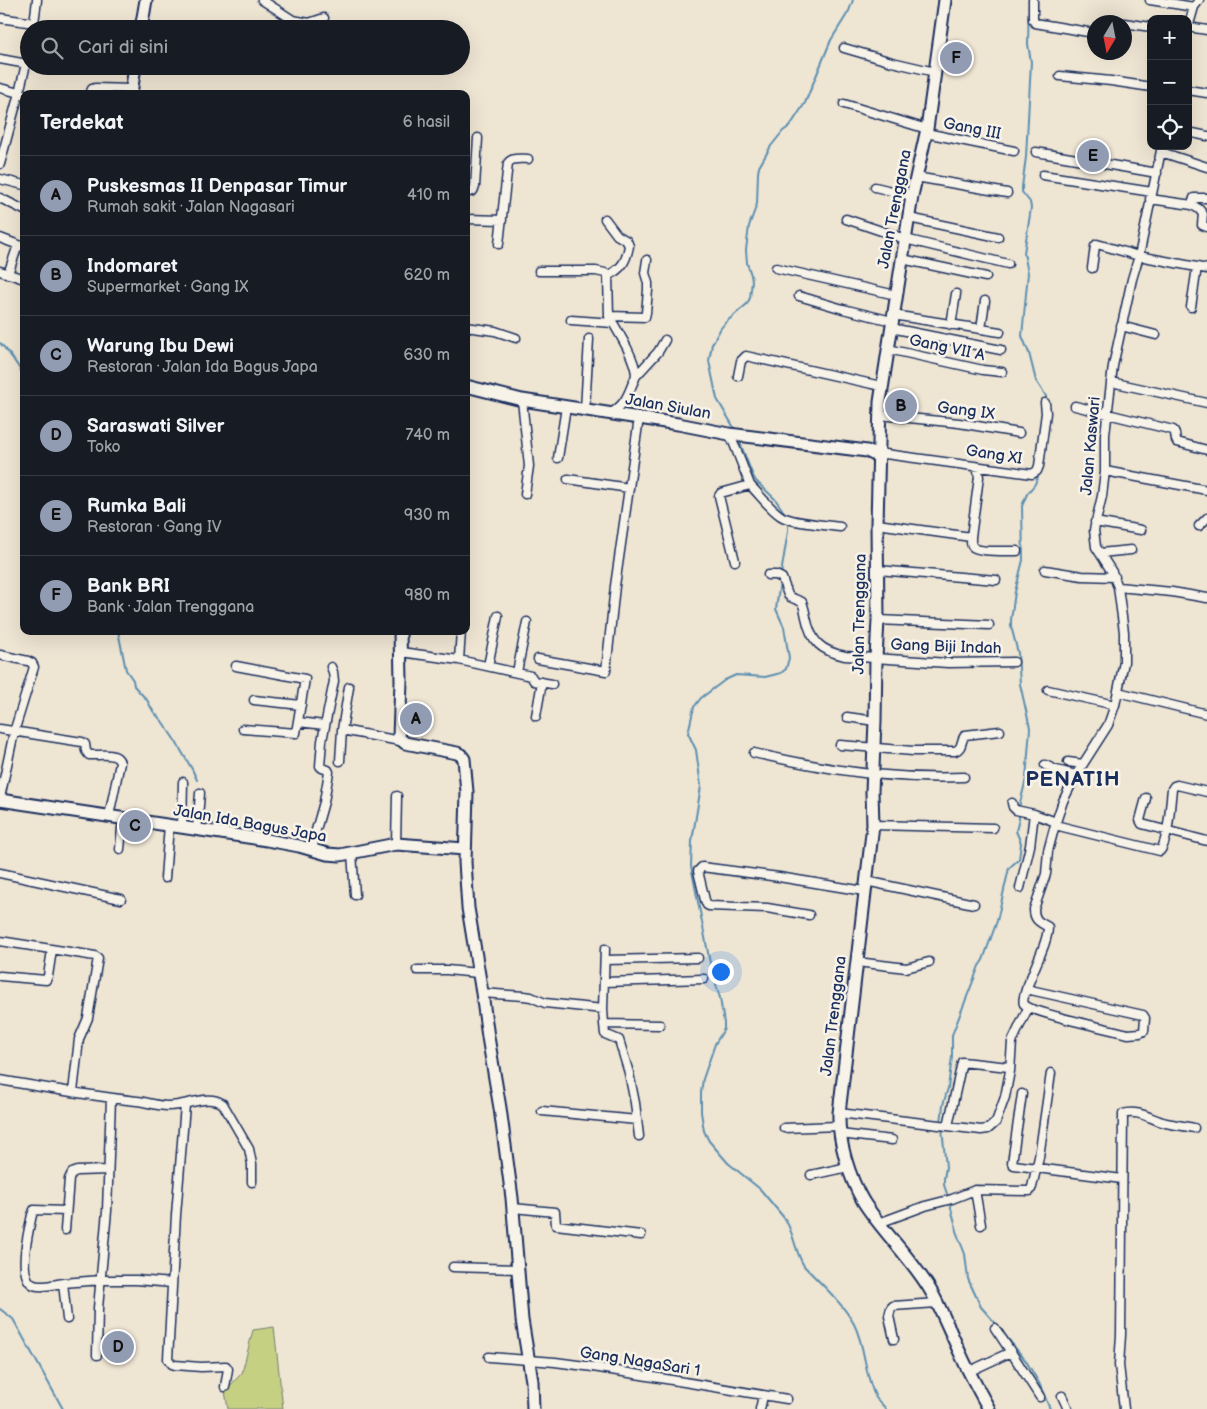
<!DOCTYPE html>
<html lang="id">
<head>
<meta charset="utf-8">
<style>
	body { margin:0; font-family:"Balsamiq Sans",sans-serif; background:#20242c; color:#f1f3f6 }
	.controls { position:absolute; right:15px; top:15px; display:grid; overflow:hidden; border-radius:10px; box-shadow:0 5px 20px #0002 }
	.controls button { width:45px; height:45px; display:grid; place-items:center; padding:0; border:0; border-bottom:1px solid #363941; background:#171b24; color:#f1f3f6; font:25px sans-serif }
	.compass { position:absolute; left:1087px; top:15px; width:45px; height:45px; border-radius:50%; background:#171b24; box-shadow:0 5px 20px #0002; rotate:190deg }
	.you { position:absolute; left:720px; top:971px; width:18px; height:18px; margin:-12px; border:4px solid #fff; border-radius:50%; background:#1a73e8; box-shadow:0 0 0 8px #1a73e833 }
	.badge { display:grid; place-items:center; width:32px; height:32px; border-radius:50%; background:#919bb2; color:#111; font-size:16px; font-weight:700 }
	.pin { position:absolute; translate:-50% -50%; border:2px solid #fff; box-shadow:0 1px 5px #0006 }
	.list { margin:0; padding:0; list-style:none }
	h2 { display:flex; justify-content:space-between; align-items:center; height:65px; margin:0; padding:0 20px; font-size:21px }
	h2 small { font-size:16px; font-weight:400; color:#9ea1a6 }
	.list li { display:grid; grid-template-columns:32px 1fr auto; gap:15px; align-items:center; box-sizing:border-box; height:80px; padding:0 20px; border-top:1px solid #363941 }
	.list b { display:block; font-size:19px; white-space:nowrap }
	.list p { margin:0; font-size:16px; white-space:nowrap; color:#9ea1a6 }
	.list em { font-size:16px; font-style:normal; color:#9ea1a6 }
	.icon { flex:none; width:28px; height:28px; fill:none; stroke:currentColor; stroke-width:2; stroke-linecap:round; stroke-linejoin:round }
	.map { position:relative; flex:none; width:1207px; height:1409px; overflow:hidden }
	.search { position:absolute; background:#171b24; box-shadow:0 5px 20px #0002; left:20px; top:20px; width:450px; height:55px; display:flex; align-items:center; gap:12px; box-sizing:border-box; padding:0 18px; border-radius:28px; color:#9ea1a6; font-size:19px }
	.panel { position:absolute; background:#171b24; box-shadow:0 5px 20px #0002; left:20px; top:90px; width:450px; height:545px; border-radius:10px }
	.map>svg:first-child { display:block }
	.green { fill:#c5d083; stroke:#708070 }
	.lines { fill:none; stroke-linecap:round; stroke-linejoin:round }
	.stream { stroke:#5c90b1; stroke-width:2 }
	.street-casing { stroke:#1b2f5e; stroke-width:11 }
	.secondary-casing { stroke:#1b2f5e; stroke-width:15 }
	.street { stroke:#f7f3e8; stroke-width:8 }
	.secondary { stroke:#f7f3e8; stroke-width:11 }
	.labels { text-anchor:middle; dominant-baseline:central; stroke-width:5; stroke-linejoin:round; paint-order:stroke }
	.street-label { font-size:16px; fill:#1b2f5e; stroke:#f7f3e8 }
	.district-label { font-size:21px; font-weight:bold; letter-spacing:1px; fill:#1b2f5e; stroke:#f7f3e8 }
</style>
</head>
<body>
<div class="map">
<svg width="1207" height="1409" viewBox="0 0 1207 1409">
	<rect width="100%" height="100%" fill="#efe5d3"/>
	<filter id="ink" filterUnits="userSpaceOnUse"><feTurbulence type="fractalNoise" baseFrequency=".02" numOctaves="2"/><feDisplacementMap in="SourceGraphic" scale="10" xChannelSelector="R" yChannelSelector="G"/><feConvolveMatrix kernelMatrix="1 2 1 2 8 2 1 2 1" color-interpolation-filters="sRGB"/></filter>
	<g filter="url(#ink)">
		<path class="green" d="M274 1327 283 1409H228L225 1391 242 1373 253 1330Z"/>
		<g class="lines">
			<path class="stream" d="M1029 0 1028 44 1031 62 1026 157 1022 187V192L1030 202 1031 208 1024 253 1028 273 1022 336 1029 353 1036 381 1046 396V400
				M0 343C10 353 17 364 24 376
				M736 431 717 399 709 361 712 344 721 328 725 323 747 304 750 298 752 281 751 275 747 263 746 250 749 226 757 204 758 173 759 167 771 146 783 131 790 126 805 103 831 40 849 11 853 0
				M739 440 753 476 756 481 775 499 786 515
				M781 574 788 531V522
				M780 582 776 609 784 627 789 658 786 669 781 673 765 677 736 675 725 680 701 698 694 707 688 733 696 750 701 786 692 841 691 866 711 968 720 998 724 1023V1029L715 1044 703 1079 701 1093V1112L704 1131 709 1141 728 1163 760 1189 785 1219C794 1233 795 1252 804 1266 821 1284 842 1302 854 1324 866 1348 864 1375 876 1398 879 1402 883 1405 886 1409
				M118 631 126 670 133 680 134 686 147 700 153 711 162 721 176 742 192 769 197 780
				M1019 807 1026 779 1030 728 1020 684 1018 653 1011 626V620L1015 592 1023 560 1022 506 1027 494 1035 484 1040 471
				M941 1123 943 1105 948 1088 952 1057V1035L979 966 983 960 997 921 1009 868 1019 859 1021 843 1016 831 1019 819V812
				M942 1128 946 1167 944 1179V1185L948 1197
				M949 1201 955 1223 956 1231 965 1254 968 1279 981 1307 997 1325
				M0 1309 13 1319 63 1409
				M1000 1329 1026 1361 1039 1383 1050 1409"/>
			<g class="street-casing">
				<path id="street" d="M262 0 293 20 291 29
					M1033 0V20L1035 23 1094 33
					M1150 0 1194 7
					M0 18 34 23 33 29
					M293 20 309 23 324 18
					M34 23 37 0
					M1124 23 1151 27
					M1188 27 1207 30
					M1188 28 1194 7 1199 0
					M844 48 892 62 935 72
					M0 59 27 64
					M1060 76 1111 81 1151 87
					M0 88 19 93 29 52
					M1188 90 1207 93
					M90 94 92 89 95 88 131 89
					M844 104 927 129
					M1188 132 1207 136
					M926 133 1014 151
					M1036 152 1157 173
					M1161 152 1207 167
					M0 164 19 93 24 94
					M1043 175 1152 192
					M916 177 1007 193
					M0 179 24 185
					M875 187 912 196
					M466 193 473 191 475 187 478 138
					M0 198 24 210
					M1150 199 1192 205 1199 209 1203 214 1202 225 1207 227
					M1192 205 1194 198H1207
					M909 218 998 237
					M466 219 502 220
					M605 219 617 235 627 241 629 246C626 262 622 268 608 276L609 316
					M846 219 905 239 1008 264
					M0 238 24 247
					M499 244 508 163C512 157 522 159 528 159
					M902 259 986 277
					M776 268 896 295
					M1092 268 1095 246 1097 244 1139 256 1207 269
					M0 271 24 279
					M539 271H596L605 273 608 276
					M8 274 18 245
					M799 296 843 309 892 321
					M1191 307 1197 267
					M893 315 1000 332
					M571 320 613 323
					M951 325 956 294
					M1121 326 1156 335
					M466 327 495 331 516 338
					M891 328 1001 350
					M981 329 985 301
					M888 349 983 370 1002 372
					M636 376 658 352 665 340
					M738 376 741 361 746 356 881 386
					M1111 382 1207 403
					M522 400 529 466 525 494
					M1075 406 1173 430C1177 433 1174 438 1177 442L1207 450
					M585 410 589 339
					M611 413C623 406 627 398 632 385 633 382 636 378 636 374 634 356 618 332 609 316L645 317 646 313 648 290V283L645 273 647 260
					M879 415 959 423 1019 433
					M729 434 734 444 750 485 721 493 719 496 735 561
					M878 453 1032 474 1037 471 1039 466 1046 413 1045 403
					M558 458 566 407
					M977 467 979 477 971 537C971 541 970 546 975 548 980 552 1009 551 1017 551
					M1105 471 1207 490
					M568 479 629 488
					M750 485C760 495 770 509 781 516 792 523 827 525 840 527
					M1095 522 1141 530
					M877 524 971 537
					M1199 526 1207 518
					M1100 553 1131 550
					M878 570 996 580
					M1045 570 1082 576 1115 577
					M768 575H776L782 578 788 595 790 597 802 602C804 607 805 612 806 617 811 642 821 651 845 656L948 663 1014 662
					M1118 587 1172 592 1207 598
					M878 620 989 625
					M401 652 459 660 531 676 534 681 552 684
					M0 655 28 661 32 663 34 667 14 732 0 798
					M538 659 606 671 615 586 639 418
					M459 660 461 631
					M236 666 305 679 296 733 243 729
					M488 666 498 616
					M517 672 527 622
					M1048 690 1115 705
					M1118 692 1207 714
					M254 700 301 705
					M536 716 542 682
					M847 717 875 721
					M298 722 325 725
					M0 729 82 742 85 744 86 751 89 755C99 756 118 751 120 763L109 816
					M342 730 349 687
					M840 745 913 751H955C963 748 960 742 965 735L1000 731
					M754 753C793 762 832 770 872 774 903 777 934 778 964 777
					M340 761 342 730 400 741
					M1068 762 1083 764
					M1045 765 1056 770 1076 775
					M1146 798 1140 820 1142 824 1207 841
					M1012 803 1013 807 1016 810 1034 814 1056 822
					M873 825 993 828
					M1055 825 1160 851C1169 840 1170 804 1172 789L1174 786 1177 785 1207 792
					M182 828 183 782
					M197 830 200 793
					M396 844 397 796
					M120 849 123 818
					M313 849 314 837 324 802 329 772 328 770 322 768 320 766 322 741 334 681 333 672 331 667
					M352 853 355 895
					M0 873 121 899
					M165 878 169 825
					M866 881 974 904
					M1020 888 1030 846 1034 814
					M809 915 767 908 709 906 707 905 705 900 698 871 702 867 779 877 864 891
					M0 941 95 956 98 958 88 1018 79 1039 73 1092
					M605 960 698 958
					M857 962 906 968 929 962
					M417 970H447L478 973
					M0 976 46 980 48 976 52 950
					M604 982 704 979
					M1026 989 1143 1015 1145 1018 1144 1031 1140 1033 1128 1034C1113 1030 1029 1012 1024 1004 1021 998 1030 981 1032 975 1037 961 1048 941 1048 927 1040 922 1034 921 1034 909L1046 874 1048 851 1055 825 1063 801 1076 775 1108 725 1115 705 1124 662V632L1118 587 1112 572 1096 547 1094 530 1102 496 1105 471V435L1113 366 1132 279 1139 256 1162 146
					M482 993 524 996 531 997 545 1003 603 1009 604 1024 605 1034 619 1040 629 1073 635 1103 639 1136
					M603 1009 605 949
					M604 1024 660 1025
					M0 1080C46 1088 91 1096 137 1101 147 1102 157 1106 167 1106 185 1107 208 1093 223 1104L249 1149 252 1164V1182
					M1022 1094 1012 1163 1014 1165 1122 1179
					M185 1105 176 1215 168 1359 172 1364 175 1365 201 1367 226 1366 228 1369 225 1387
					M542 1111 637 1120
					M839 1113 981 1130 988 1129 996 1122 1005 1097 1010 1071 1012 1042 1028 1008
					M948 1126 962 1062 1009 1067
					M784 1128 838 1126
					M840 1134 892 1140
					M811 1175 848 1167
					M975 1190 981 1225
					M513 1208 555 1212 556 1225 641 1235
					M879 1223 925 1206 952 1199 975 1190 1030 1191 1032 1187 1039 1157 1051 1073
					M65 1230 69 1179 72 1173 77 1171 108 1170
					M453 1267 518 1269
					M63 1283C55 1284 39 1289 32 1284 17 1274 29 1229 32 1215L34 1210 66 1211
					M67 1319 63 1283 101 1280H136L172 1283
					M894 1339 889 1316 891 1308 893 1306 937 1303
					M1011 1352 1040 1397
					M97 1355 98 1308 107 1211 111 1099
					M489 1357 555 1362 593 1367 787 1399
					M970 1371 1011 1352 995 1328
					M1062 1396 1068 1409
					M760 1409 763 1396
					M1124 1409 1119 1365 1121 1335 1123 1114C1139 1109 1152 1120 1166 1123 1175 1125 1185 1126 1194 1128"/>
			</g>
			<g class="secondary-casing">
				<path id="secondary" d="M945 0 927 129 912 196 880 402 877 524 878 620 876 658 875 721 872 792 873 825 839 1113C838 1141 849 1177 863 1201 883 1233 913 1259 932 1293 943 1313 951 1334 961 1355 969 1373 979 1391 989 1409
					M141 29 146 0
					M131 94 135 66
					M466 386 522 400 678 424 729 434 867 451 879 457
					M400 631 401 681 399 738 405 743 457 753 461 755 464 759 467 792 465 862 468 908 482 993 488 1037 500 1108 512 1198 522 1320 532 1381 533 1409
					M0 800 267 840 299 846 327 854 340 855 396 844 465 849"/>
			</g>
			<use href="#street" class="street"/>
			<use href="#secondary" class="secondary"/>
		</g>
	</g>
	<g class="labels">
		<g class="street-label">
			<text transform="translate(972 129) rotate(11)">Gang III</text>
			<text transform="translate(895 209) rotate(-79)">Jalan Trenggana</text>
			<text transform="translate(947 348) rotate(12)">Gang VII A</text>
			<text transform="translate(668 407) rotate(10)">Jalan Siulan</text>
			<text transform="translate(966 411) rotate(7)">Gang IX</text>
			<text transform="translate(1091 446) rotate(-85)">Jalan Kaswari</text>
			<text transform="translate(994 455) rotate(9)">Gang XI</text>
			<text transform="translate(860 614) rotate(-89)">Jalan Trenggana</text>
			<text transform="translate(946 647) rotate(2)">Gang Biji Indah</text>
			<text transform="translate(250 824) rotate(10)">Jalan Ida Bagus Japa</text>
			<text transform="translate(834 1016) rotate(-83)">Jalan Trenggana</text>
			<text transform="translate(640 1362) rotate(9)">Gang NagaSari 1</text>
		</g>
		<g class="district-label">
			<text x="1073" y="779">PENATIH</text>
		</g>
	</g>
</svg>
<div class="controls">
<button>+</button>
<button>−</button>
<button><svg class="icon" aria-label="locate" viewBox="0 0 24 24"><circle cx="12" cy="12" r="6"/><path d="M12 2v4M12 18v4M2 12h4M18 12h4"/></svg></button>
</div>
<svg class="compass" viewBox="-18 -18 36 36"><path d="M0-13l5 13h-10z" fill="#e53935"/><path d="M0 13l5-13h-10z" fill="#9ea1a6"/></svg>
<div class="you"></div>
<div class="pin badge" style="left:416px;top:719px">A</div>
<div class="pin badge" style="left:901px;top:406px">B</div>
<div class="pin badge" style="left:135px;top:826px">C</div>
<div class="pin badge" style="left:118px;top:1347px">D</div>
<div class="pin badge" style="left:1093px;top:156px">E</div>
<div class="pin badge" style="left:956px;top:58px">F</div>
<div class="search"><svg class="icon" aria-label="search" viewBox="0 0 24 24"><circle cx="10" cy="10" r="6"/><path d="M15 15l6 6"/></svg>Cari di sini</div>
<section class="panel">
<h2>Terdekat<small>6 hasil</small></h2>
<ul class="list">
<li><span class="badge">A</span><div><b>Puskesmas II Denpasar Timur</b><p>Rumah sakit · Jalan Nagasari</p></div><em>410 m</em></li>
<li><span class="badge">B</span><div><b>Indomaret</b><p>Supermarket · Gang IX</p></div><em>620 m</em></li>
<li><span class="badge">C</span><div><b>Warung Ibu Dewi</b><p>Restoran · Jalan Ida Bagus Japa</p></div><em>630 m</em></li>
<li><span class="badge">D</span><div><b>Saraswati Silver</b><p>Toko</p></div><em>740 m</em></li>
<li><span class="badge">E</span><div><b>Rumka Bali</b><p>Restoran · Gang IV</p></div><em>930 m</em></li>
<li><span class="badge">F</span><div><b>Bank BRI</b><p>Bank · Jalan Trenggana</p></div><em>980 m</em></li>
</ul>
</section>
</div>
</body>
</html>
